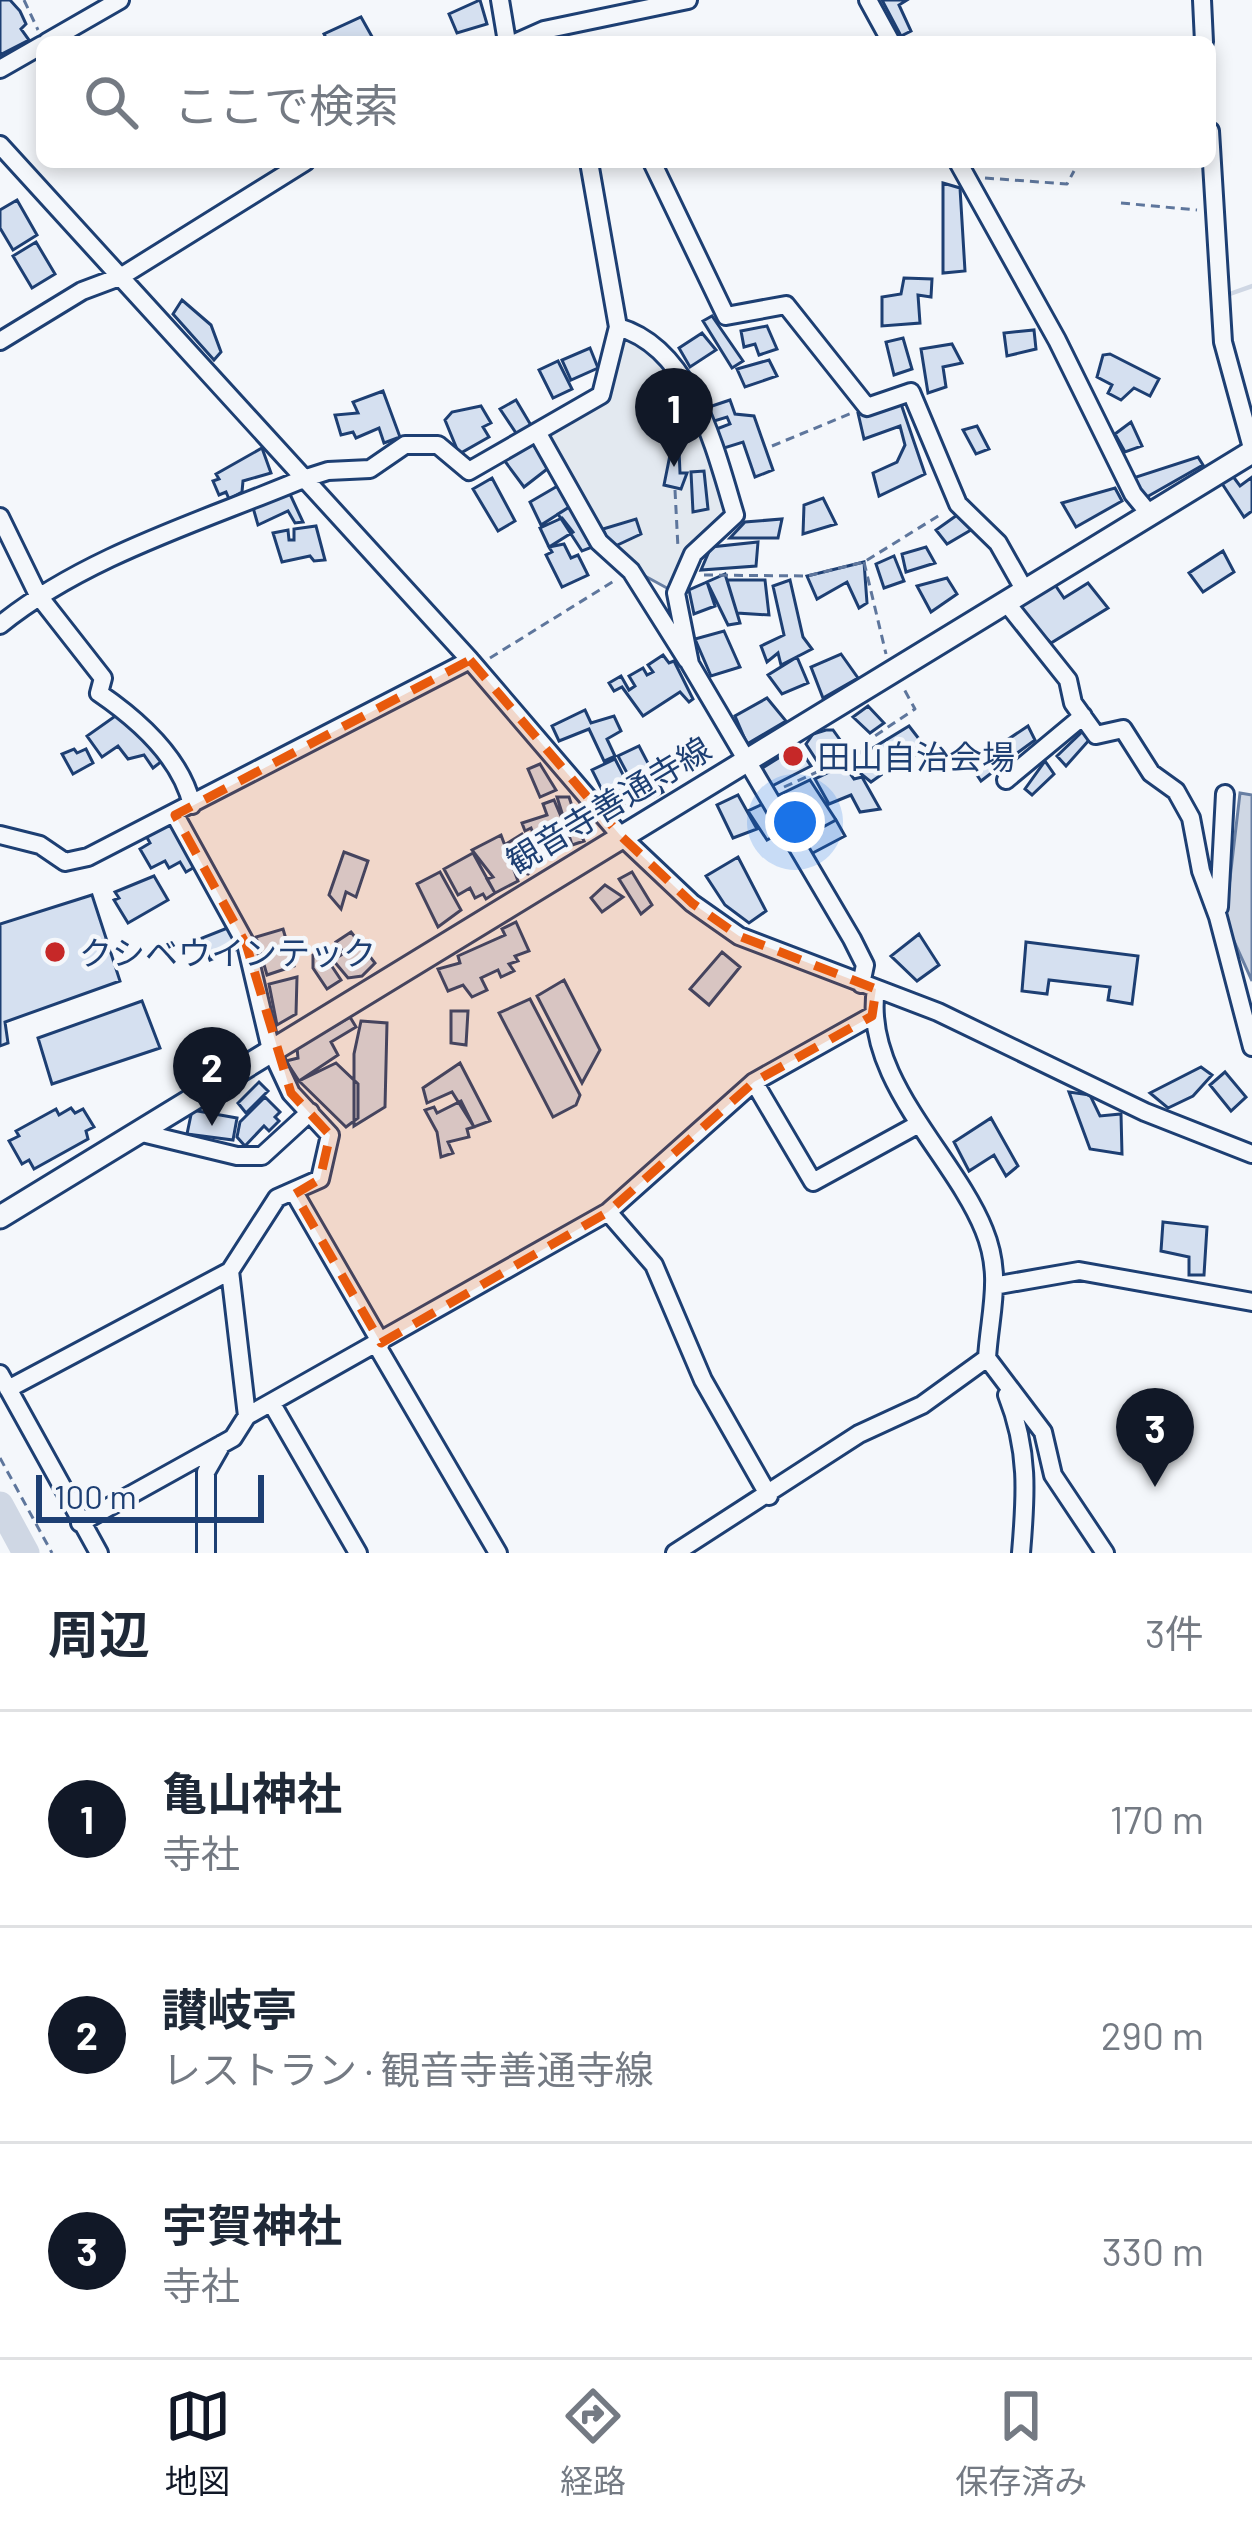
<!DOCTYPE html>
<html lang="ja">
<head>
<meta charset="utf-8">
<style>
	body { margin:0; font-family:Barlow,"Noto Sans JP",sans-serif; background:#f2f2f3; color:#1f2937 }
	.scale { position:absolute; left:36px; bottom:30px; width:228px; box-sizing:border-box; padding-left:12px; border:6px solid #1d3f73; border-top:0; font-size:33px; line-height:42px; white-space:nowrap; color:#1d3f73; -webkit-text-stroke:9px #f4f7fb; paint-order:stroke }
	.you { position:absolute; left:795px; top:822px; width:42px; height:42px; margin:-30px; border:9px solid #fff; border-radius:50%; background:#1a73e8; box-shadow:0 0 0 18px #1a73e833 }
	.badge { display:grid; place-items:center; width:78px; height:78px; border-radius:50%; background:#111827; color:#fff; font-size:39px; font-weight:700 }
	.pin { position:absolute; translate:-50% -99px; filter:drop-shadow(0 3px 6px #0008) }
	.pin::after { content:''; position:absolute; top:63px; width:42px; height:36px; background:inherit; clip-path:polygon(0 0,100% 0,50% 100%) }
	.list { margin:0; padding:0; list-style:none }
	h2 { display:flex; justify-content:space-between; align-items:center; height:156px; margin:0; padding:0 48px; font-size:51px }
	h2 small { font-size:39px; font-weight:400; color:#747a83 }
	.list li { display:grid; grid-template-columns:78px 1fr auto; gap:36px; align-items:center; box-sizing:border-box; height:216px; padding:0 48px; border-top:3px solid #e0e1e3 }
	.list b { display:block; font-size:45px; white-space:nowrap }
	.list p { margin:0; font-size:39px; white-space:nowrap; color:#747a83 }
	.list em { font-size:39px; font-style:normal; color:#747a83 }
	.icon { flex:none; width:66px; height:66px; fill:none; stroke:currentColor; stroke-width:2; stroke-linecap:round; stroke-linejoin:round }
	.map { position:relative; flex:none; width:1252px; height:1553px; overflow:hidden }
	.search { position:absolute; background:#fff; box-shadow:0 6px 18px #0003; left:36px; right:36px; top:36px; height:132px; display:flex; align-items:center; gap:30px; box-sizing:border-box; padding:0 42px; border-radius:18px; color:#747a83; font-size:45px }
	.sheet { height:804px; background:#fff }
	nav { display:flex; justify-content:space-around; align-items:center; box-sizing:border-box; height:168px; border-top:3px solid #e0e1e3; background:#fff; font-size:33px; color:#747a83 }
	nav a { display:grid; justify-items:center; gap:6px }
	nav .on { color:#111827 }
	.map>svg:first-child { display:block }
	.green { fill:#e3e9f0; stroke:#687fa3; stroke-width:3 }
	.water { fill:#cfd7e4; stroke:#687fa3; stroke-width:3 }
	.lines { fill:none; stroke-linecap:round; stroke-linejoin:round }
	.stream { stroke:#cfd7e4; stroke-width:4.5 }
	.river { stroke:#cfd7e4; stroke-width:27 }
	.building { fill:#d5e0f0; stroke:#1d3f73; stroke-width:3 }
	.minor-casing { stroke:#1d3f73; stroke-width:22 }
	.major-casing { stroke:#1d3f73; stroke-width:27 }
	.path { stroke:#5e769c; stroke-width:3; stroke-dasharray:9 6; stroke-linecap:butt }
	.minor { stroke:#f4f7fb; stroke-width:16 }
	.major { stroke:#f4f7fb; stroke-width:21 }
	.marked { fill:#e8590c; fill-opacity:0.2; stroke:#e8590c; stroke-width:9; stroke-dasharray:24 15; stroke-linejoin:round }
	.poi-dot { fill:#c62828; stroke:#f4f7fb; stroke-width:4.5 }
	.labels { text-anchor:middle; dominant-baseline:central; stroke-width:9; stroke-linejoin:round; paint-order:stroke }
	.poi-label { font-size:33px; fill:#1d3f73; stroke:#f4f7fb; text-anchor:start }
	.street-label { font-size:33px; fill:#1d3f73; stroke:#f4f7fb }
</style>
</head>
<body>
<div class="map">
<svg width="1252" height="1553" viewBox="0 0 1252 1553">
	<rect width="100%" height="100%" fill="#f4f7fb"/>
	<path class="green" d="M618 327C694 348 713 448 735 515L693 554 676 593 612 558 537 432 601 395Z"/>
	<path class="water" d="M1240 793 1252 795V981L1225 921Z"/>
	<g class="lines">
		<path class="stream" d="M1224 296 1252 286"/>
		<path class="river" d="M0 1505 26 1553"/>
	</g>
	<path class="building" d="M0 0H10L20 11 26 24 21 29 29 40 0 55Z
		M480 0 487 24 457 33 449 14Z
		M882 0H907L899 5 911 31 901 36Z
		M361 17 375 42H328L324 34Z
		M943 183 960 188 965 271 943 273Z
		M17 200 37 235 13 250 0 228V210Z
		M36 242 55 274 32 288 13 256Z
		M904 278 932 279 931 297 918 295 920 323 882 326V297L901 294Z
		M182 300 211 325 221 352 214 360 173 314Z
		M712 316 743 361 732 368 703 321Z
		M767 326 777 349 759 355 755 344 744 347 741 331Z
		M1034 330 1036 349 1007 356 1004 333Z
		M702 333 716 350 690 367 679 348Z
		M903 338 912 369 894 375 886 342Z
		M952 344 962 363 943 367 946 387 928 393 921 349Z
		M590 348 598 368 571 380 562 360Z
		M1110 354 1159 379 1150 396 1134 388 1121 400 1108 393 1112 385 1097 377 1103 355Z
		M769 360 777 376 745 387 737 369Z
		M558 361 572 389 553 398 539 370Z
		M383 391 400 437 384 443 379 428 356 438 353 432 341 435 335 415 358 413 353 402Z
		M899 398 925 474 879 496 873 473 897 462 905 445 900 426 864 439 858 413Z
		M516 400 532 427 518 436 500 409Z
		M730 400 735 414 754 416 773 470 755 477 743 442 721 449 714 430 730 424 727 417 711 422 706 408Z
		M481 406 491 423 483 427 489 437 459 454 445 420 452 412Z
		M1131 422 1142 446 1125 452 1115 434Z
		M977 426 989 449 976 454 963 430Z
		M538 442 551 466 524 487 504 460Z
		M262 448 271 473 243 481 242 492 229 499 226 492 219 495 213 481 219 479 216 474Z
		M671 450H679L680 473H687L681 489 664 485Z
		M1198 457 1203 465 1145 498 1133 478Z
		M704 471 708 509 693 512 691 472Z
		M1232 475 1240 486 1252 477V511L1244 517 1221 482Z
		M492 478 515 521 498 531 473 489Z
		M561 484 574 504 541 525 530 502Z
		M1115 488 1122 501 1076 527 1062 503Z
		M289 492 303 522 295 523 288 511 258 525 252 504Z
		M823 498 836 524 803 534 804 505Z
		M574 504 595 546 582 551 558 514Z
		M960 513 976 527 947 544 936 530Z
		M562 518 573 532 549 547 540 528Z
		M636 519 641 534 611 548 603 529Z
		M782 519 778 538H730L745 522Z
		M316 526 325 560 314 561 310 556 282 562 273 533 288 530 289 540H294V529Z
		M758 542 756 566 701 570 711 547Z
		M564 544 571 558 578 555 588 575 562 587 546 555 552 552 549 547Z
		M926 547 935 563 906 572 902 554Z
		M1223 551 1234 572 1203 592 1189 573Z
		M894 556 904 581 884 588 876 564Z
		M864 562 867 603 859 608 847 582 817 599 807 576Z
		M725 574 737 613 740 623 728 625 707 582Z
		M947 578 957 594 931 612 917 586Z
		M727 580H765L769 615 737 613Z
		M790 580 803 637 812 649 781 665 778 653 767 662 761 646 784 635 773 586Z
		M707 582 715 606 694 614 689 590Z
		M1053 582 1064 598 1088 583 1108 608 1051 643 1013 605Z
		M724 631 740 667 711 676 695 639Z
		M841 654 858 678 823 698 811 667Z
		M663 655 669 663 674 661 693 699 689 702 680 692 643 716 622 687 614 691 609 683 621 676 629 690 635 686 629 676 643 668 647 675 653 672 648 665Z
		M797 657 808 683 782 694 768 675Z
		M767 698 786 721 747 744 735 716Z
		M868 706 884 723 870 733 853 717Z
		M585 710 591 723 614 716 621 731 607 739 615 756 604 761 589 729 559 741 552 726Z
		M121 712 162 761 153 768 144 755 128 759 118 746 102 757 87 736Z
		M909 726 926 748 892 771 873 748Z
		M1028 726 1035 740 1013 756 1001 744Z
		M826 730H833L843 744 836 750 839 756 817 761 806 744 813 734Z
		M1083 731 1090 739 1066 766 1057 756Z
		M1001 744 1007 761 981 781 971 766Z
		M639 746 663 792 643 803 618 756Z
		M798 746 811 766 770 787 759 770Z
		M74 749 77 753 86 749 93 763 73 774 62 754Z
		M862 751 881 775 871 782 848 763Z
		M615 759 637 802 626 807 614 791 603 792 592 770Z
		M1045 761 1054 774 1032 795 1025 789Z
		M540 764 556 790 540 797 528 769Z
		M844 765 854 779 862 777 880 809 860 812 851 795 829 804 815 779Z
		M810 780 836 820 823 827 801 806 786 814 777 796Z
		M738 795 757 829 733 838 717 805Z
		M557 797H569L573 809 582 806 593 832 581 835 584 841 572 845Z
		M554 800 568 833 563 840 538 846 531 828 525 831 522 823 547 815 543 804Z
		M763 804 778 834 767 840 748 811Z
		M836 820 845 836 809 855 801 839Z
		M176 823 200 864 186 872 180 862 169 868 165 861 151 868 140 849 150 843 145 834Z
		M522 834 540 861 528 874 521 872 506 844Z
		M501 835 518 881 495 893 487 879 493 877 472 850Z
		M344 852 368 861 356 897 346 892 341 909 329 895Z
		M473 853 495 893 486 899 483 894 475 898 470 888 458 895 444 869Z
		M738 857 766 911 749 923 725 905 706 876Z
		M440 872 461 910 438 927 417 884Z
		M632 872 652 905 641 914 619 879Z
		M154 876 168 900 128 923 114 900 119 898 115 892Z
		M605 885 623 897 602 912 591 898Z
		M92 895 120 981 5 1022 8 1043 0 1046V924Z
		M516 922 529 951 515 956 518 961 509 964 514 971 501 977 498 970 481 978 487 990 472 997 463 985 448 991 438 969 460 963 458 956 505 935 502 929Z
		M230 927 240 948 210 960 202 938Z
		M283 929 294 966 267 975 256 937Z
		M351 932 375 963 362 976 348 978 333 960 344 953 336 942Z
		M919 934 939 965 917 981 891 956Z
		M1026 942 1138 956 1132 1004 1108 1000 1110 987 1049 980 1047 994 1022 991Z
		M321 950 341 980 327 989 313 968V955Z
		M722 952 740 967 709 1005 690 989Z
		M297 977 296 1014 277 1025 269 984Z
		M564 980 600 1050 582 1083 537 996Z
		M530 999 580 1095 576 1105 553 1117 499 1013Z
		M142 1001 160 1048 52 1084 38 1038Z
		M451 1011H468L466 1045 451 1043Z
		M350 1017 356 1027 331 1042 338 1055 299 1081 286 1061 298 1058 297 1048Z
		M361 1021 387 1023 385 1107 354 1126V1054Z
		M336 1063 358 1084V1118L346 1127 299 1081Z
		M460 1063 490 1121 474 1127 452 1092 427 1103 423 1088Z
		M1201 1067 1212 1075 1193 1096 1168 1108 1150 1093Z
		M1225 1072 1246 1097 1231 1111 1210 1085Z
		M259 1082 268 1091 246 1113 238 1103Z
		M1069 1092 1090 1095 1100 1116 1121 1114 1122 1154 1090 1149Z
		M265 1097 280 1112 275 1117 279 1121 269 1131 264 1126 245 1146 237 1137 240 1122Z
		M461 1101 474 1127 467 1129 469 1137 448 1142 453 1153 441 1157 437 1132 425 1110 434 1107 437 1113Z
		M71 1108 75 1113 83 1109 94 1127 86 1131 88 1139 34 1169 29 1160 22 1164 9 1141 19 1136 16 1131 56 1109 59 1115Z
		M192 1110 237 1118 233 1140 187 1134Z
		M991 1118 1018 1166 1006 1176 994 1155 969 1171 954 1142Z
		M1163 1222 1207 1227 1204 1275H1189V1257L1161 1251Z"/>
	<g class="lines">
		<g class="minor-casing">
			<path id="minor" d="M500 0 507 42
				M868 0 891 42
				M1202 0 1204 42
				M47 42 120 0
				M517 42 544 30 688 0
				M0 69 42 45
				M1210 131 1223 342 1252 448
				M0 145 470 660 620 835 692 903 739 936 938 1012 1145 1112 1252 1154
				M589 162 618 327C692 348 715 449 735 515L693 554 676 593 690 664 852 939 865 965 861 984
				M652 162 726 316 786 305 867 407 911 392 958 504 998 543 1024 589
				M958 162 1057 340 1133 494 1148 512
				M0 341 82 291 122 276 305 162
				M537 432 599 542 631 571 687 660
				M0 517 38 595 103 678 99 693C137 719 181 758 192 805
				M1005 601 1068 680 1073 703 1096 735 1123 729 1151 773 1176 791 1191 818 1201 871 1218 917 1252 1047
				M0 625C85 556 203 521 303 479L328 471 370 469 405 445H438L469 471 601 395 618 327
				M1006 780 1083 716
				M175 815 246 944 271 1050 291 1093 330 1135 320 1179 277 1198 230 1271 247 1416
				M0 835 40 845 65 862 88 857 470 660
				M1219 907 1225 794
				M876 989C862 1078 954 1155 984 1230 1003 1276 990 1311 987 1358L1043 1432 1053 1475 1105 1553
				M754 1082 813 1182 917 1125
				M138 1132 237 1156H262L310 1112
				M295 1194 381 1343
				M608 1212 654 1265 703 1380 769 1496
				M999 1285 1079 1271 1252 1302
				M377 1346 498 1553
				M0 1374 99 1553
				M8 1389 230 1271
				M1007 1395C1029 1450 1026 1495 1021 1553
				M272 1404 358 1553
				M80 1523 233 1438 247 1416 608 1212 754 1082 872 1016
				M206 1553V1472L222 1444
				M675 1553 859 1434 922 1405 987 1358"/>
		</g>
		<g class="major-casing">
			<path id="major" d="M0 1217 1252 452"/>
		</g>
		<path class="path" d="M24 0 38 30
			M985 178 1067 184 1074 171
			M1121 203 1197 210
			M772 446 854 412
			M675 490 678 548
			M864 562 886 654
			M704 575 807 576 864 562 943 513
			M490 658 614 581
			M784 787 830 766 915 709 904 689
			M0 1458 52 1553"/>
		<use href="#minor" class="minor"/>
		<use href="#major" class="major"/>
	</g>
	<path class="marked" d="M470 660 620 835 692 903 739 936 876 989 872 1016 754 1082 608 1212 381 1343 295 1194 320 1179 330 1135 291 1093 246 944 175 815Z"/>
	<g class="poi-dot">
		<circle cx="793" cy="756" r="12"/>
		<circle cx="55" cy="952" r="12"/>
	</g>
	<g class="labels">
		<g class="poi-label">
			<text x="817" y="756">田山自治会場</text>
			<text x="79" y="952">クシベウインテック</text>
		</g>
		<g class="street-label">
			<text transform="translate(608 804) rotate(-31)">観音寺善通寺線</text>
		</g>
	</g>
</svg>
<div class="scale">100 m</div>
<div class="you"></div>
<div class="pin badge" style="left:674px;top:467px">1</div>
<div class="pin badge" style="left:212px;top:1126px">2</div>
<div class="pin badge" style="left:1155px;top:1487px">3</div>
<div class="search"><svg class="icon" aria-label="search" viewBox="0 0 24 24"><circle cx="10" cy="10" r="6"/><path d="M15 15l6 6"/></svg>ここで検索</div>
</div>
<section class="sheet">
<h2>周辺<small>3件</small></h2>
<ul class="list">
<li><span class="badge">1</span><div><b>亀山神社</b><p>寺社</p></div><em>170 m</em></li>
<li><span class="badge">2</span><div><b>讃岐亭</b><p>レストラン · 観音寺善通寺線</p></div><em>290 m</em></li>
<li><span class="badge">3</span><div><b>宇賀神社</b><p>寺社</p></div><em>330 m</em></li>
</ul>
</section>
<nav>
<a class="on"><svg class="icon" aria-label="map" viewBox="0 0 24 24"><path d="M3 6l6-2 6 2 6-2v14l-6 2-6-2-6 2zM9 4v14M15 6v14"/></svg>地図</a>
<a><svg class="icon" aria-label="directions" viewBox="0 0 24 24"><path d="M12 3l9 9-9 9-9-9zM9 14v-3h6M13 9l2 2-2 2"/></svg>経路</a>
<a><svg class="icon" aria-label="saved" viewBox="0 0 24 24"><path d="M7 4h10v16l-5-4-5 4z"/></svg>保存済み</a>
</nav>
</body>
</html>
